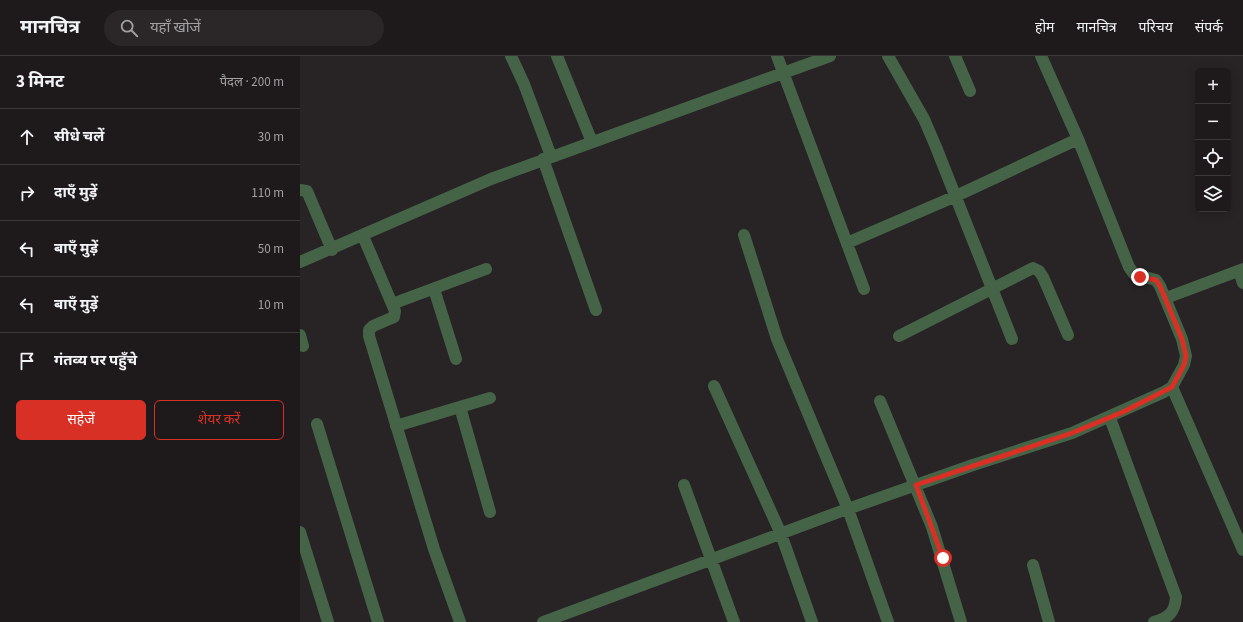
<!DOCTYPE html>
<html lang="hi">
<head>
<meta charset="utf-8">
<style>
	body { margin:0; font-family:"Source Sans 3","Noto Sans Devanagari",sans-serif; background:#2b2728; color:#f1f3f6 }
	.controls { position:absolute; right:12px; top:12px; display:grid; overflow:hidden; border-radius:6px; box-shadow:0 2px 10px #0003 }
	.controls button { width:36px; height:36px; display:grid; place-items:center; padding:0; border:0; border-bottom:1px solid #3c383a; background:#1e1a1b; color:#f1f3f6; font:20px sans-serif }
	.stop { position:absolute; width:12px; height:12px; margin:-9px; border:3px solid #d93025; border-radius:50%; background:#fff }
	.stop.end { background:#d93025; border-color:#fff; box-shadow:0 1px 4px #0008 }
	.list { margin:0; padding:0; list-style:none }
	h2 { display:flex; justify-content:space-between; align-items:center; height:52px; margin:0; padding:0 16px; font-size:17px }
	h2 small { font-size:13px; font-weight:400; color:#a1a1a3 }
	.list li { display:grid; grid-template-columns:26px 1fr auto; gap:12px; align-items:center; box-sizing:border-box; height:56px; padding:0 16px; border-top:1px solid #3c383a }
	.list b { display:block; font-size:15px; white-space:nowrap }
	.list em { font-size:13px; font-style:normal; color:#a1a1a3 }
	.actions { display:flex; gap:8px; padding:12px 16px }
	.actions a { flex:1; padding:9px 0; border:1px solid #d93025; border-radius:6px; text-align:center; font-size:14px; color:#d93025 }
	.actions .main { background:#d93025; color:#fff }
	.icon { flex:none; width:22px; height:22px; fill:none; stroke:currentColor; stroke-width:2; stroke-linecap:round; stroke-linejoin:round }
	.map { position:relative; flex:none; width:943px; height:566px; overflow:hidden }
	header { display:flex; align-items:center; gap:24px; box-sizing:border-box; height:56px; padding:0 20px; background:#1e1a1b; border-bottom:1px solid #3c383a }
	header strong { font-size:19px }
	nav { display:flex; gap:22px; margin-inline-start:auto; font-size:14px }
	.search { width:280px; height:36px; background:#2b2728; display:flex; align-items:center; gap:10px; box-sizing:border-box; padding:0 14px; border-radius:22px; color:#a1a1a3; font-size:15px }
	main { display:flex }
	aside { flex:1; background:#1e1a1b }
	.map>svg:first-child { display:block }
	.lines { fill:none; stroke-linecap:round; stroke-linejoin:round }
	.minor { stroke:#456447; stroke-width:12 }
	.route { stroke:#d93025; stroke-width:5 }
</style>
</head>
<body>
<header>
<strong>मानचित्र</strong>
<div class="search"><svg class="icon" aria-label="search" viewBox="0 0 24 24"><circle cx="10" cy="10" r="6"/><path d="M15 15l6 6"/></svg>यहाँ खोजें</div>
<nav><a>होम</a><a>मानचित्र</a><a>परिचय</a><a>संपर्क</a></nav>
</header>
<main>
<aside>
<h2>3 मिनट<small>पैदल · 200 m</small></h2>
<ul class="list">
<li><svg class="icon" aria-label="ahead" viewBox="0 0 24 24"><path d="M12 20V5M6 11l6-6 6 6"/></svg><div><b>सीधे चलें</b></div><em>30 m</em></li>
<li><svg class="icon" aria-label="right" viewBox="0 0 24 24"><path d="M7 20v-9h11M14 6l5 5-5 5"/></svg><div><b>दाएँ मुड़ें</b></div><em>110 m</em></li>
<li><svg class="icon" aria-label="left" viewBox="0 0 24 24"><path d="M17 20v-9H6M10 6l-5 5 5 5"/></svg><div><b>बाएँ मुड़ें</b></div><em>50 m</em></li>
<li><svg class="icon" aria-label="left" viewBox="0 0 24 24"><path d="M17 20v-9H6M10 6l-5 5 5 5"/></svg><div><b>बाएँ मुड़ें</b></div><em>10 m</em></li>
<li><svg class="icon" aria-label="arrive" viewBox="0 0 24 24"><path d="M6 21V4h12l-3 4 3 4H6"/></svg><div><b>गंतव्य पर पहुँचे</b></div></li>
</ul>
<div class="actions"><a class="main">सहेजें</a><a>शेयर करें</a></div>
</aside>
<div class="map">
<svg width="943" height="566" viewBox="0 0 943 566">
	<rect width="100%" height="100%" fill="#282324"/>
	<g class="lines">
		<path class="minor" d="M211 0 224 28 251 100
			M257 0 292 86
			M477 0 564 233
			M588 0 624 63 636 91 712 283
			M655 0 670 35
			M243 103 296 254
			M0 134 7 135 32 194
			M444 179 477 283 548 453 588 566
			M63 180 95 255 94 261 73 270 69 274V280L134 493 160 566
			M547 187 656 140 778 83
			M0 206 191 123 530 0
			M939 215 943 227
			M134 233 156 303
			M866 242 943 213
			M92 248 186 213
			M0 279 3 290
			M599 280 733 212 739 215 743 221 768 279
			M414 330 481 478 512 566
			M872 331 943 494
			M580 345 632 471 661 566
			M160 351 190 456
			M810 362 876 541C875 557 868 562 854 566
			M17 368 78 566
			M96 370 190 342
			M384 429 434 566
			M0 476 28 566
			M733 509 749 566
			M243 566 539 456 673 409 772 377 864 336 872 331 884 309 886 300 882 283 860 230 856 224 834 218 829 211 778 83 741 0"/>
	</g>
	<g class="lines">
		<path class="route" d="M643 502 616 429 772 377 823 356 872 331 884 309 886 300 882 283 860 230 856 224 840 221"/>
	</g>
</svg>
<div class="controls">
<button>+</button>
<button>−</button>
<button><svg class="icon" aria-label="locate" viewBox="0 0 24 24"><circle cx="12" cy="12" r="6"/><path d="M12 2v4M12 18v4M2 12h4M18 12h4"/></svg></button>
<button><svg class="icon" aria-label="layers" viewBox="0 0 24 24"><path d="M12 4l9 5-9 5-9-5zM3 14l9 5 9-5"/></svg></button>
</div>
<div class="stop" style="left:643px;top:502px"></div>
<div class="stop end" style="left:840px;top:221px"></div>
</div>
</main>
</body>
</html>
